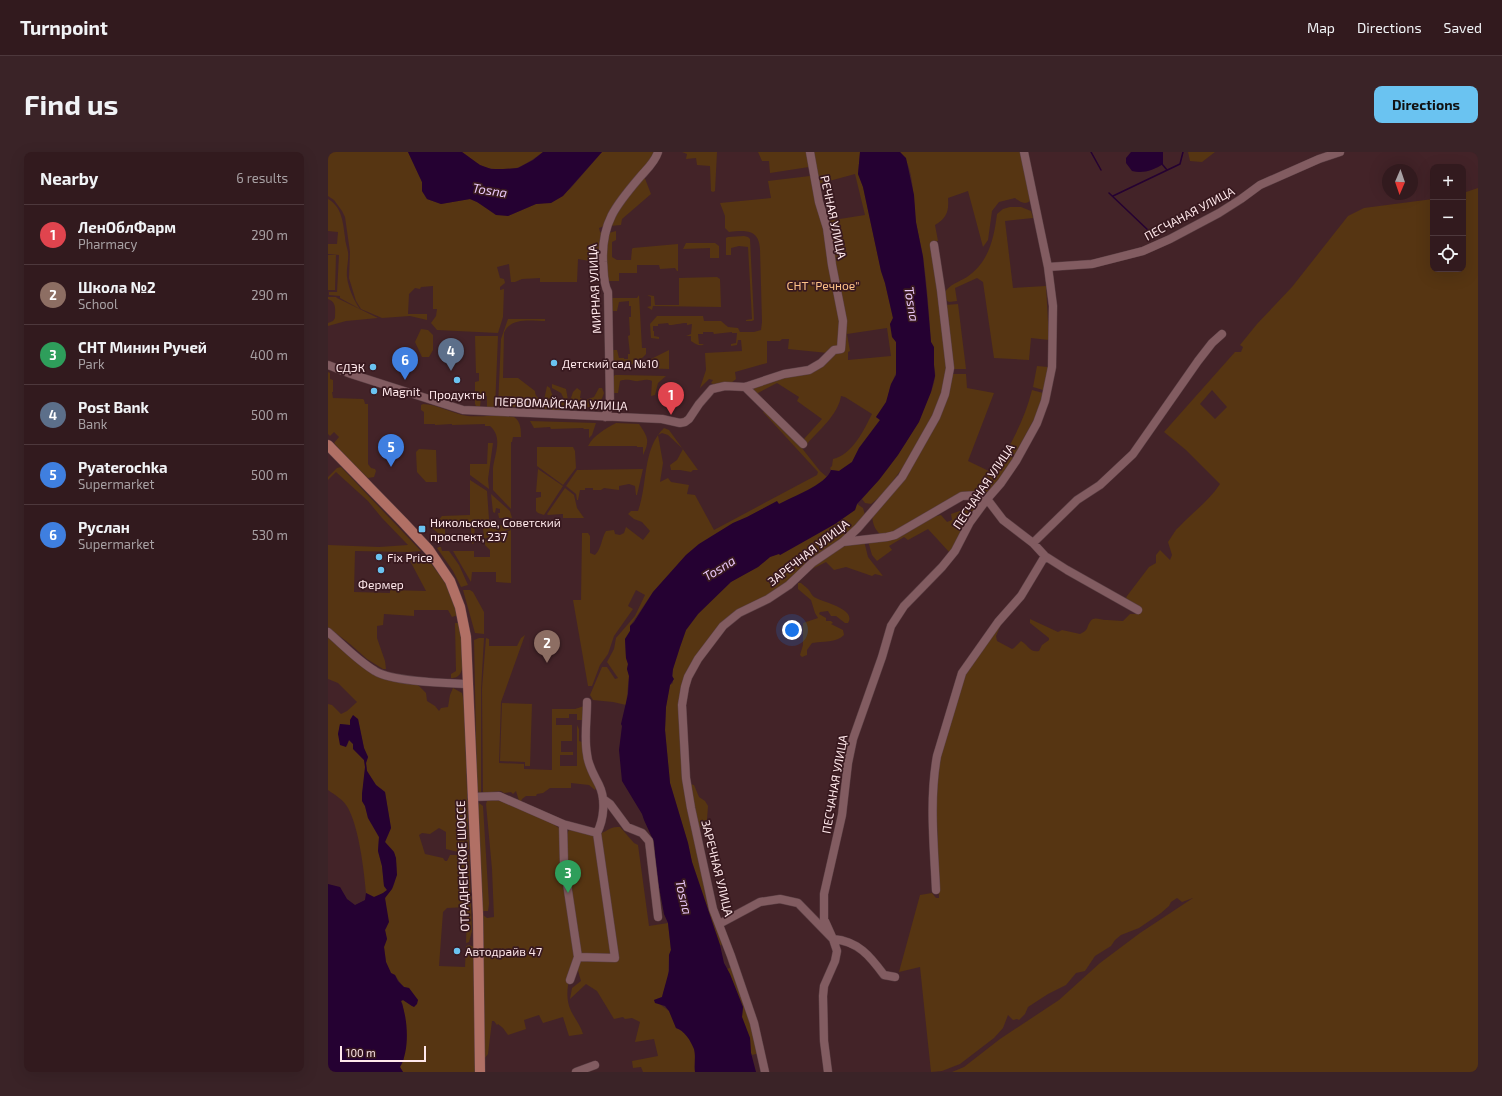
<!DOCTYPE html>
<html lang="en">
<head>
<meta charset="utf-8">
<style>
	body { margin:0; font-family:"Exo 2",sans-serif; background:#3a2327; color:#f1f3f6 }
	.controls { position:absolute; right:12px; top:12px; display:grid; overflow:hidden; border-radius:8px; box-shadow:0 4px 16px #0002 }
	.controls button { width:36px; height:36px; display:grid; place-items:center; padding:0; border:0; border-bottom:1px solid #4d383c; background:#321a1e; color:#f1f3f6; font:20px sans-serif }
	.compass { position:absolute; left:1054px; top:12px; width:36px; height:36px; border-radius:50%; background:#321a1e; box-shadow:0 4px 16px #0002; rotate:182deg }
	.scale { position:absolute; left:12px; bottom:10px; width:86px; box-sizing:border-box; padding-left:4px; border:2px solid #ffe8eb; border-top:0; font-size:11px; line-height:14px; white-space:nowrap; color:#ffe8eb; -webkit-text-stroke:3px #38191f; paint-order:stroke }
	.you { position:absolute; left:464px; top:478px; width:14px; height:14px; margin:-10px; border:3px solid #fff; border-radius:50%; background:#1a73e8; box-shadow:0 0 0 6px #1a73e833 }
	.badge { display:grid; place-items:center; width:26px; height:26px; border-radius:50%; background:#6ac3f1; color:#fff; font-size:13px; font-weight:700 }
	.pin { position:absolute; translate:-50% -33px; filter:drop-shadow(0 1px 2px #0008) }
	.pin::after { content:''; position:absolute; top:21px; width:14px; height:12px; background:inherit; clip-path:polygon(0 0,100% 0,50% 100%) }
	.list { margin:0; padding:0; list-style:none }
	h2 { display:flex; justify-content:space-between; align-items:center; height:52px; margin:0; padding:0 16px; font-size:17px }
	h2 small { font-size:13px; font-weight:400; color:#a8a1a4 }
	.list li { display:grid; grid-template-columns:26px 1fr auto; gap:12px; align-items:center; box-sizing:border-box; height:60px; padding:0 16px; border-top:1px solid #4d383c }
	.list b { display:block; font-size:15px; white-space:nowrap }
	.list p { margin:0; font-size:13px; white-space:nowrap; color:#a8a1a4 }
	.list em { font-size:13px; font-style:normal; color:#a8a1a4 }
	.icon { flex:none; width:22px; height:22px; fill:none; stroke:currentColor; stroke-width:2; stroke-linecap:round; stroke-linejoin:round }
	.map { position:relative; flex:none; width:1150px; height:920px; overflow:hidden; border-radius:8px }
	header { display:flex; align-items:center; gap:24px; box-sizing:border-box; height:56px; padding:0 20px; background:#321a1e; border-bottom:1px solid #4d383c }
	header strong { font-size:19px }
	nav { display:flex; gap:22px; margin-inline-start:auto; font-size:14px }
	.intro { display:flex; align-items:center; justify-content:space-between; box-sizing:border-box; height:96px; padding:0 24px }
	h1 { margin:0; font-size:28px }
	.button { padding:10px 18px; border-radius:8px; background:#6ac3f1; color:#111; font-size:14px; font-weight:700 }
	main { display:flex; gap:24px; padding:0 24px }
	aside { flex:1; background:#321a1e; border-radius:8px; box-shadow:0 4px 16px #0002 }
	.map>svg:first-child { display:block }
	.green { fill:#563512; fill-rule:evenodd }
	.water { fill:#250132 }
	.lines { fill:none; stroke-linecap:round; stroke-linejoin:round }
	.stream { stroke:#250132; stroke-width:1.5 }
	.minor-casing { stroke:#5c4045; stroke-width:9 }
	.major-casing { stroke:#5c4045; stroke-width:11 }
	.minor { stroke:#825c61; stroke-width:8 }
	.major { stroke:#b17065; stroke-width:10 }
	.poi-dot { fill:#6ac3f1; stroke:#38191f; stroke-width:1.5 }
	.labels { text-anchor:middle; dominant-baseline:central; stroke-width:3.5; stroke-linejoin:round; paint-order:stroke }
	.street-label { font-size:12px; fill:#ffe8eb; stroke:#38191f }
	.park-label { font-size:12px; fill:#fdc188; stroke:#38191f }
	.poi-label { font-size:12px; fill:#ffe8eb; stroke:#38191f; text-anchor:start }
	.water-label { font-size:13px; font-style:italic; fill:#e8c6f7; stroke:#38191f }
</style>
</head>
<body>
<header>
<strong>Turnpoint</strong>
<nav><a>Map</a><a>Directions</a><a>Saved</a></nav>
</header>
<div class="intro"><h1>Find us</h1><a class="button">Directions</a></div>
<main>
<aside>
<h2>Nearby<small>6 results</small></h2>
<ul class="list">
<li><span class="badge" style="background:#e0444e">1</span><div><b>ЛенОблФарм</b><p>Pharmacy</p></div><em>290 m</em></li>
<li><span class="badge" style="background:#8d6e63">2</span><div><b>Школа №2</b><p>School</p></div><em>290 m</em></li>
<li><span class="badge" style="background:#2e9e5b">3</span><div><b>СНТ Минин Ручей</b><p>Park</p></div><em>400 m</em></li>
<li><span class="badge" style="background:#5c6f8a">4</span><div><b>Post Bank</b><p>Bank</p></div><em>500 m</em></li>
<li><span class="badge" style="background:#3f7fe0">5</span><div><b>Pyaterochka</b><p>Supermarket</p></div><em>500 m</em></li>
<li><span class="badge" style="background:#3f7fe0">6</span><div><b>Руслан</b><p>Supermarket</p></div><em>530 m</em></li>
</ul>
</aside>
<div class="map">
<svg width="1150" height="920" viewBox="0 0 1150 920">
	<rect width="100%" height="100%" fill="#432328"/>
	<path class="green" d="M0 0H80L94 30V39L99 47 113 52 142 47 180 64 208 52 223 50 242 37 274 0H328L276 74 271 76 272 80 274 81V111L250 107 249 130H212V126L194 127 187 130H183L181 112 169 115 172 126 176 127 177 131 172 135V138L176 137 175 165 170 181 109 178 103 171 108 164 109 157H105V134L93 135 92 137 87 136 81 142 80 162H99V168L82 164 54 166 33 157 28 149 21 126 22 100 17 65 14 59 6 48 0 44Z
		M134 0H215C207 6 200 11 191 15 183 19 160 18 152 13 146 10 140 4 134 0Z
		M354 0H389L387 39 385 40 383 39 382 14 369 13 368 6 358 7 359 2Z
		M430 0H532L530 22 535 35 553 119 557 131 565 166 562 172 568 190V221L562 235 559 250 548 265 552 268 531 296 524 310 511 319 503 318 502 316 504 314 505 307C524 303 536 278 544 262L517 245 513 244C510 263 491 278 479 292L475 288 494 267 469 249 471 245 449 231 428 242 418 232 483 214 500 201 460 197 461 187H454L452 189H439V211L407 220 408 227 403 231 385 232 383 231 385 228 381 227 372 236 378 218 377 201 414 199 413 188H410L409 193 403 194V192L408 191 409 181H404V180L386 182 385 180H375V182H370L371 192H376C373 195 367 192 363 189V184H358L363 182 364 172 359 173V171C352 171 348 173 341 173L340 171 330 172V174H325V179H326V184L331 185V187L323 186 322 172 329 164H375L376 169H393L400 175 410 176 412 180H426L433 178 434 170 432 97C431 77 417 78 401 80L397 76V64L392 51 443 46 440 29 482 24 481 15 442 21 441 9H434ZM527 22 537 63 499 69 490 32ZM559 176 563 204 520 208V200L522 199 519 182Z
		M572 0H693L702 49C697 53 692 50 687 46L671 50 664 59 660 88 655 95 640 39 620 46C621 59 619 66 607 73L610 89 603 90 611 139 620 215 611 254 576 314 554 343 543 352 537 351 534 347C560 318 583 288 598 251 602 243 606 234 607 225 608 221 606 217 606 213 605 204 608 198 603 190 601 161 599 132 595 104 593 93 590 82 588 71 585 51 587 14 572 0Z
		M860 0H887L874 10 862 9Z
		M316 24 323 42 294 67 293 73 282 74 286 61Z
		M1150 36V920H624L636 915 672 887 731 848 772 811 812 781 865 746 854 750 849 746 843 750 841 754 833 761 811 776 793 783 787 788 783 794 767 804 757 819 748 821 738 833 720 842 700 855 697 862 691 868 689 867 685 868 680 863 675 876 666 886 632 912 614 919 603 920 592 815 571 820 592 743 604 741 608 746H611L608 626 611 605 636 523 674 470 668 484 669 489 684 497 686 496 693 489C700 493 702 501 711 499L714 493 721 488V486L702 471V467L730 480 734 478 752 482C761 478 758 476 762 470 766 463 773 469 779 468 785 468 789 469 795 469L802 462H812L814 459 798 446 799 444 821 415 828 411V403L832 398 842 408 844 403 840 390C844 385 846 379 851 375 865 360 881 349 892 332L858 298 836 280 907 200H913L915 195 912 193 929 172 964 135 1020 64 1036 56 1105 47V117H1135V41ZM884 238 899 255 887 267 872 252Z
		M0 47C14 55 15 70 17 85 17 90 19 95 20 100 21 109 18 117 19 125 20 135 26 149 32 157L12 146V144L1 143V140H9L11 103 0 102V92H9L10 80 0 79Z
		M682 55H693L703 59 705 66 677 69 685 136 718 134 721 188 703 186 701 208 666 206 655 130 649 126 627 136 629 149 621 150 618 148 616 141C622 132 631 130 639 125 661 110 666 86 669 62L675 57Z
		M288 79V88L284 90V105L289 108H303L304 97 305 96 350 92V119H349L347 116 332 117 331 113H309V121H291V129H279L278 90 281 81Z
		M416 84 420 85 422 87 426 168 424 169H418V168L424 167 420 95 411 94 403 96V103H398V86L400 85Z
		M358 91H387L391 94V106H382V96L355 97Z
		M0 103H8L7 138H0Z
		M389 125 392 127 393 155 325 154 324 158 319 155 323 154V145L319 143 326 144 327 153H351V126Z
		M311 143 314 196H318V202C311 211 295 217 284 217V200L285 198H289L291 206H296V207H300V202H302L300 184 302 183 301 165H303V154H301V149L291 150 289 159H283L282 146H309Z
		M0 145H8L9 146 50 166 18 169 0 174V171L5 169 7 166C7 158 9 150 0 147Z
		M630 152 638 217H625L617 153Z
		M180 167H217V169C203 169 182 165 176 181L175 226H190L207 239C207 245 211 247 216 248L219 234 222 236C224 243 225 248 233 249L236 247 233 241 224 236V232L238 237 240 248 243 246 245 240 249 236 253 239 252 246 257 248 266 245 271 236H274L276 241C270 260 262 253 246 257L243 253 237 258 232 259 220 257 170 254 173 187Z
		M93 177 100 178 105 183V198L101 205H94L87 190Z
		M147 184H170L167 256 159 255V244H156L155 246H153L152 255 148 254 147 252V230L151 229V221H148Z
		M341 198V217L315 216V211Z
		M709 214 720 215 717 235 715 238 705 235Z
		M0 220 2 221V227L5 228V240H4L5 246 35 247 36 248 37 252H40V312L43 316 47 317 48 319 46 325 40 326 24 311 6 291 11 285 6 280 2 284 0 282Z
		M624 222H638L639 236 666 241 640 309 665 321C681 297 697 267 704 238L715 241 711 258 675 324 666 335 657 341 637 342 566 380 554 384C547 378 545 373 544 364L580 317Z
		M287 223H292L338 224 330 231 327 243 323 244 324 229C316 226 313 230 307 229 301 228 298 227 292 229L290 241H284V226Z
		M95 252C108 252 125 262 140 264 150 265 180 262 186 265 193 269 193 279 193 285H185L184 290H183V357L165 338C165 331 165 323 165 316 167 301 175 285 162 274H157V272L124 273V272L107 273V272H96V260L93 258V253Z
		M436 259 473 295 492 319 499 325C485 337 467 344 451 352L449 350 419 365 405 371 371 392 358 403 325 440 302 474V479L297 487 298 506 300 512 299 517 301 524 298 553 285 550 265 548 262 543 274 515H279L287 527 290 526 279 510 286 497 288 486 307 464 317 443 308 438 300 454 305 457 286 484 280 502 272 513 264 534H260L245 448H253L254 381H260L262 384V401L267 403C274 396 273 387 278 379L286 378 287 382 292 383 296 381 298 375 315 388 322 379 314 370 306 367 300 362 303 359H310C320 332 314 297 336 276L341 278 370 318H365L363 320 352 318H343L342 313 349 308 355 297 340 283 334 281 330 283 335 311 332 330 340 326 343 330 361 333 359 342 367 343 386 378 489 323 490 320 435 260Z
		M202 269 268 271 264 283 261 286V277H256L255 276 223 277 222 275 206 276Z
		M288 271 311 272C320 285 322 289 315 303V295H309V294H260C266 283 277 277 288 271Z
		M160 291H165L160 327 161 337 142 323V312H159Z
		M209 295H245L247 299 248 316 235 333 209 314Z
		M91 297 108 298 109 330H98L89 320 88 300Z
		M13 315 93 399 80 400 27 399 26 440 62 441V438L98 439 80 405 96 402 118 432 130 463 124 465 120 458H86V464L56 462 55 473 49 474V486L57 509 58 517H55L39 507 22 492 0 475V393L51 395 80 393 54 366 40 349 8 320 0 328V325L9 316Z
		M210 317 235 334 216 363 210 361 208 359V346L213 345V340H208Z
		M315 317 309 343H308L307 334 301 332 291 334V338L276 336 273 338H265V336H257V338H252L250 348H249L248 342 238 334 249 318Z
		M142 328 159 339 161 367 160 369 147 370 146 391 144 392 143 376H117V387L104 376 114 364 142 363Z
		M237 336 246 343 249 356 256 366H235V362H234L220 363 219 362Z
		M163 342 182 359 184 366H171L170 361H172V357L168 356 167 361 165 360Z
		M529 352 535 356 537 363 527 376 457 434 407 462 358 525 355 614 396 792 392 793 364 710 360 691 342 631 337 578 338 555 342 533 345 531V517L352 495 358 478 370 462 402 430 430 415 442 405 451 401 452 403 507 372 527 358Z
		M649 353 650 355 622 401 600 377 580 388 576 385 561 394 564 398 549 409 544 403 540 389 601 366 613 363 619 370 624 368 623 362Z
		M157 373H182V377L156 387 155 376Z
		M183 378V431L168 430V420H144L143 430 125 399H146V405H162V398L157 393V388Z
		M536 389 540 405 555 424 547 422 544 424 518 415 506 418 498 410 480 419C496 404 514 392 536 389Z
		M111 395H113L114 399H121L131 413 140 433 133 435 125 419 109 396Z
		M470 431H473C475 433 478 435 480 437 483 440 483 443 486 445 494 450 529 457 520 471H517L508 464H503L500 459 492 460 491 462 498 466V469H503L505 471 503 472 515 478 516 483C509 491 494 489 484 491L479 498V503L474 505 472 503 475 493V471L490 466 487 461 483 448 470 437Z
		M135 438H142L145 440 156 460V482L147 481Z
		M127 471H131L132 473C132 483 137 512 133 520 131 525 127 526 123 526V522L128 519Z
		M197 483 173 550 171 611 196 612V617L224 618V557H247L256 554 257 564 254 568H249V562H241V566H228V573H244V589H233V600H245V603H232V614H249V573L251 577V589L254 590 257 611 268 636 267 638 261 633 243 631V636H222L215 641 209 642 208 644H198L194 647 192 652 188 639 185 642 183 640 176 641 173 639 155 641 154 537 158 486 161 487V494H189L193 486Z
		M0 486 35 515 89 532 98 541 99 549 107 554 111 559 113 556 120 555 122 543 125 536 134 541 136 550 141 697 137 698 134 693H132L130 700 118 697V680L111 676 102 682 94 681 91 683 97 702 115 706 117 709H119L122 703H134V708L137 709 139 704 141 703 144 779 141 790 138 791 139 755 119 756 115 760 111 814 137 815 138 794 141 793 146 795V852L148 920H75L72 915 76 908 75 853 73 849 75 848 84 854 90 848 81 836 76 835 73 832 67 823 63 821 58 810 56 795 59 787 57 778C63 769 57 759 57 748 57 743 62 740 65 735 69 727 70 708 65 699 63 696 59 693 57 690L63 676 57 640 48 633 39 619 38 611 40 605 36 596 30 567 22 573 12 572 10 582 19 594 21 588 25 592 26 597 36 608 38 619 34 642V649L37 654 40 666 51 685 50 699 54 714 56 734 59 738 51 744 46 745 38 741C36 718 31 676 20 656 16 648 7 643 0 638V552L4 553 13 562 19 559 29 550 10 531 0 527Z
		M151 486H156L153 537V641H151L149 634 146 488Z
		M174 551 204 552 202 614H197V610L172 609Z
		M362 632 366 633 371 645 377 649 380 654 379 668 373 675H371Z
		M165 648 177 650 225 672 231 676V685L233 688 236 687 241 678 269 682C279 681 280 674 292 675L306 691 310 693 321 774 340 771 343 798 341 803 340 827 334 845 326 848 341 859 348 876C356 878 363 889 366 897 368 904 366 913 367 920H315L313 915 305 916 304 909 330 904 326 887 307 890 312 870 304 866 297 867 295 865 286 867 269 839 258 832 242 847 244 836 253 829 249 815 252 810 255 808 247 807C242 824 235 842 243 859 247 867 253 874 255 882L241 884 235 865 215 871 211 863 196 868 198 877 180 883 175 876 170 872 169 873 166 869H164L160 902 156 907 155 763 159 766 166 765 164 717 158 652 159 649Z
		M151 651 155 654 161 752 160 759H155L150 655Z
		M404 815 432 901 424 903 423 901 422 886 414 865 415 855 399 817Z"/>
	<path class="water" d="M80 0H134L152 13 163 17H175L190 16 205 8 215 0H274L235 44 223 51 208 52 180 64 168 63 149 50 142 47 113 52 99 47 94 39V30Z
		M532 0H572L578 6 586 43 588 70 595 105 599 144 603 190 606 195V213L607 224 603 240 591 270 570 303 551 328 529 352 527 358 507 372 452 403 451 402 442 405 430 415 403 430 370 462 358 478 352 495 345 517 344 524 346 527 342 533 338 555 337 578 342 631 360 691 364 710 392 793 396 811 402 822 415 855 414 865 422 886 423 901 428 920H367C366 913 368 904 366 897 363 889 356 878 348 876L341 859 337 854 327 851 326 848 334 845 335 841 341 819V803L343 798 340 771 336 762 328 719 326 690 316 668 314 662 294 629 291 598 294 574 293 572 300 542 301 524 299 517 300 512 298 506 297 487 302 479V474L306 470 325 440 358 403 371 392 405 371 419 365 449 349 451 352C464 345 498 333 503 318L511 319 524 310 531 296 552 268 548 265 558 250 563 232 568 223V190L564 185 562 172 565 166 557 131 553 119 535 35 530 22Z
		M803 0H835V12C826 18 815 22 804 19L798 11V6Z
		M25 563 30 567 36 596 40 605 38 611 39 619 48 633 57 640 63 676 57 690 66 700 68 706 69 723 64 737 57 746 61 770 57 778 59 787 56 795 58 810 63 821 67 823 70 829 76 835 81 836 90 848 89 852 86 855 84 854 75 848 73 849C80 867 82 898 72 915L75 920H0V732L12 735 19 747 27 753 37 748 38 741 46 745 55 741 59 738 56 734 54 714 50 699 51 685 40 666 37 654 34 649V642L37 615 36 608 25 597V592L21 588 18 595 12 593 10 582 12 572 22 573V568Z"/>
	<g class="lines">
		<path class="stream" d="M763 0 773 18
			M834 12 839 18
			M781 41 822 80
			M785 44 852 12 855 0"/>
		<g class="minor-casing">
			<path id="minor" d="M720 115 764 112 815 99 842 87 891 61 913 47 932 33 991 7 1012 0
				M0 213 23 222 135 258 334 267 352 271 357 270 361 267 371 252 384 237 397 234 417 235 456 222 481 218 493 211 506 198 513 197 515 169 504 113 499 76 491 50 482 0
				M417 235 475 292
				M277 265 282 253 280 140C275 131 276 121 275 110 273 71 288 53 312 25 319 17 327 10 330 0
				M515 390 559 385 567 383 634 344 651 343 659 347 675 368 705 391 717 404 739 418 810 458
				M705 391 749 348 772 333 805 302 870 209 884 191 894 182
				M0 480C15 493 30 509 47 519 64 530 119 531 140 532
				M144 645 171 644 235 672 269 681
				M275 647 282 652 299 675 314 681 321 689 330 765
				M235 672 236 712 250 805
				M608 738C606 694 601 648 609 604L634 521 670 470 693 444 717 404
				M391 772 432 750 452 747 470 751 505 787C530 789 542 804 556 823L567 825
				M242 828 250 805 287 806 269 681C276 667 278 647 271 633 266 623 260 614 259 602 256 586 259 567 259 550
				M248 920 267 913
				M437 920 426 871 403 804 385 757 363 656 358 626 354 553 357 535 360 525 370 507 395 474 411 461 440 447 461 433 484 411 515 390 530 376 574 325 608 265 617 242 622 216 613 138 606 93
				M500 920 496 889 495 844 496 834 507 809 509 799 505 787 496 767V742L514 663 520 611 525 587 554 505 563 474 576 454 614 415 627 399 642 370 659 347 673 331 688 309 709 271 717 249 724 215 725 154 720 115 696 0"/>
		</g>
		<g class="major-casing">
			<path id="major" d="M0 293 75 370 101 398 122 429 132 455 138 485 140 532 150 762 152 920"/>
		</g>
		<use href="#minor" class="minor"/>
		<use href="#major" class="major"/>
	</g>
	<g class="poi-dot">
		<circle cx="226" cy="211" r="4"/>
		<circle cx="45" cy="215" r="4"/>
		<circle cx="129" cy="228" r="4"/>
		<circle cx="46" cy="239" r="4"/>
		<rect x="90" y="373" width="8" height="8" rx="2"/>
		<circle cx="51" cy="405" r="4"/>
		<circle cx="53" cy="418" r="4"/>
		<circle cx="129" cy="799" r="4"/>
	</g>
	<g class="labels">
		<g class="street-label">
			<text transform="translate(861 61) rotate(-28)">ПЕСЧАНАЯ УЛИЦА</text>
			<text transform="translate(506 65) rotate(78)">РЕЧНАЯ УЛИЦА</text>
			<text transform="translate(266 137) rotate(-93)">МИРНАЯ УЛИЦА</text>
			<text transform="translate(233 251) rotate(2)">ПЕРВОМАЙСКАЯ УЛИЦА</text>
			<text transform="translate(655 334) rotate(-56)">ПЕСЧАНАЯ УЛИЦА</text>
			<text transform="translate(480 400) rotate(-38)">ЗАРЕЧНАЯ УЛИЦА</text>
			<text transform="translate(506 632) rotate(-80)">ПЕСЧАНАЯ УЛИЦА</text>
			<text transform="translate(134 714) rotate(-92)">ОТРАДНЕНСКОЕ ШОССЕ</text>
			<text transform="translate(390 716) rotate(76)">ЗАРЕЧНАЯ УЛИЦА</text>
		</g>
		<g class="park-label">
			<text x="495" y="133">СНТ "Речное"</text>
		</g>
		<g class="poi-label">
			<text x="234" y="211">Детский сад №10</text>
			<text x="37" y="215" text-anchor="end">СДЭК</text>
			<text x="54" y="239">Magnit</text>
			<text x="129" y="242" text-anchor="middle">Продукты</text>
			<text x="102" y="370">Никольское, Советский<tspan x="102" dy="14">проспект, 237</tspan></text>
			<text x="59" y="405">Fix Price</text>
			<text x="53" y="432" text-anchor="middle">Фермер</text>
			<text x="137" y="799">Автодрайв 47</text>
		</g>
		<g class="water-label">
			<text transform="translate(162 38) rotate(9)">Tosna</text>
			<text transform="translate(584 152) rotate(81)">Tosna</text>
			<text transform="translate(391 416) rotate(-32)">Tosna</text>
			<text transform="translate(356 745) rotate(77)">Tosna</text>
		</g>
	</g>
</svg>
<div class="controls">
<button>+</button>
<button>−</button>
<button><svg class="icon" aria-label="locate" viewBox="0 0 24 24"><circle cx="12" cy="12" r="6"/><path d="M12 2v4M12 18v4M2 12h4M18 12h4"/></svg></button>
</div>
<svg class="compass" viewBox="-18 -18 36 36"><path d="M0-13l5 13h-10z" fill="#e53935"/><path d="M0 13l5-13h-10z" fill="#a8a1a4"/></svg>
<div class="scale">100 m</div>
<div class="you"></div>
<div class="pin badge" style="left:343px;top:263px;background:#e0444e">1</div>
<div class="pin badge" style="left:219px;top:511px;background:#8d6e63">2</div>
<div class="pin badge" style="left:240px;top:741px;background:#2e9e5b">3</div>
<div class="pin badge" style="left:123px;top:219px;background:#5c6f8a">4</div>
<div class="pin badge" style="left:63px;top:315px;background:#3f7fe0">5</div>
<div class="pin badge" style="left:77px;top:228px;background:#3f7fe0">6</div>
</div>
</main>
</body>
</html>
